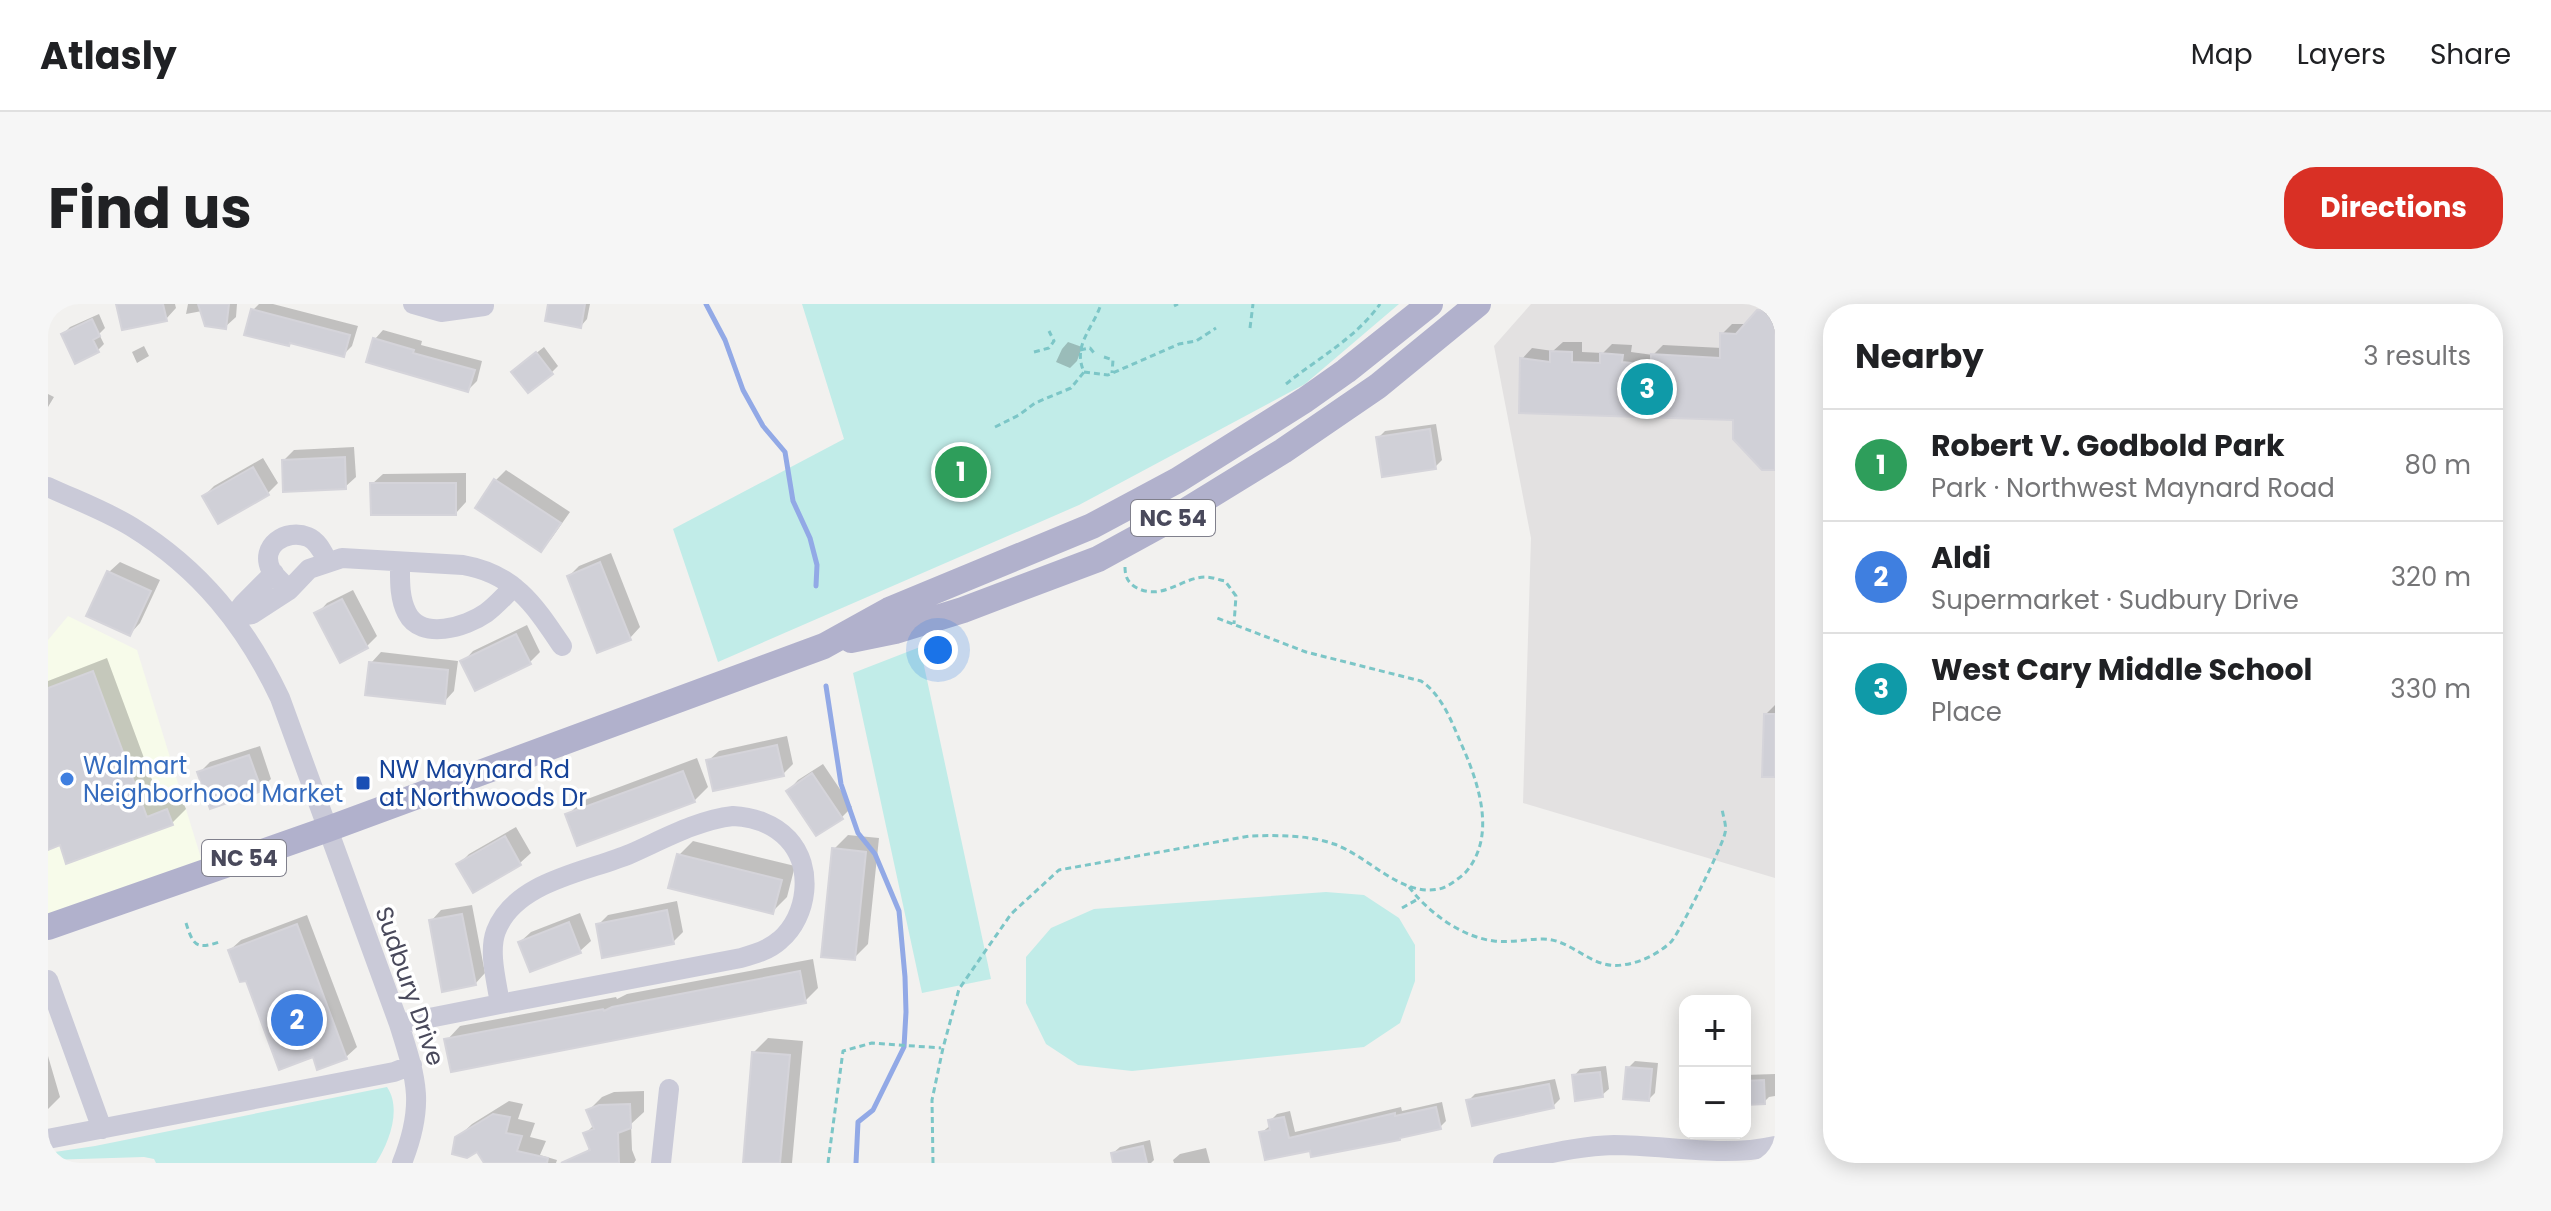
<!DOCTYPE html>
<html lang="en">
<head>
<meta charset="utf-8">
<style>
	body { margin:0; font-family:Poppins,sans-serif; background:#f6f6f6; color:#202124 }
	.controls { position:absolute; right:24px; bottom:24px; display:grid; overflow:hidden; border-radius:16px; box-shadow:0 4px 20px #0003 }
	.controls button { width:72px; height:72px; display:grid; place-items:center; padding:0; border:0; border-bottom:2px solid #e0e0e0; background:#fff; color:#202124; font:40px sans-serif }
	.you { position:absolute; left:890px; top:346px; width:28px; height:28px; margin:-20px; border:6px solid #fff; border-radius:50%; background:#1a73e8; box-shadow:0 0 0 12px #1a73e833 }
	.badge { display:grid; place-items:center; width:52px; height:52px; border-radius:50%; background:#d93025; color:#fff; font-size:26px; font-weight:700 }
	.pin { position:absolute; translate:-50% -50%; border:4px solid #fff; box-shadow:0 2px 8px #0006 }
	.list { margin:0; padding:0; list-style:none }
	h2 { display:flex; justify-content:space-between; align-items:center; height:104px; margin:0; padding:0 32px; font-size:34px }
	h2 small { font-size:26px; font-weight:400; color:#757577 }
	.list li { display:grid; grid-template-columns:52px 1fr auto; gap:24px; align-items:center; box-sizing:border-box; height:112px; padding:0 32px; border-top:2px solid #e0e0e0 }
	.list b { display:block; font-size:30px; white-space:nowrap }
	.list p { margin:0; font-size:26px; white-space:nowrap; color:#757577 }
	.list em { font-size:26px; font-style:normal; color:#757577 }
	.map { position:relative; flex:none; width:1727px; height:859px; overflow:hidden; border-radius:32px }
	header { display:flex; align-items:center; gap:48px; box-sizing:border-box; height:112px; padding:0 40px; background:#fff; border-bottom:2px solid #e0e0e0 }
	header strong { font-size:38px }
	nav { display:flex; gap:44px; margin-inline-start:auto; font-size:28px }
	.intro { display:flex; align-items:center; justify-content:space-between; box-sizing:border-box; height:192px; padding:0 48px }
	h1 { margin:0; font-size:56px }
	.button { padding:20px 36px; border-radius:32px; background:#d93025; color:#fff; font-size:28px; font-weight:700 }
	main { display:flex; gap:48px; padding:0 48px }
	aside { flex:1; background:#fff; border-radius:32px; box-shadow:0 4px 20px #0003 }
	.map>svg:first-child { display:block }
	.commercial { fill:#f7fbea }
	.education { fill:#e3e1e1 }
	.green { fill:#c1ece8 }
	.shadow { fill:#0003 }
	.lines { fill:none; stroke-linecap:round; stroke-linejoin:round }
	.stream { stroke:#92a9e6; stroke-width:5 }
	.building { fill:#d0d0d7; stroke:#d5d4da; stroke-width:2 }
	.path { stroke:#7cc6c7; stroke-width:3; stroke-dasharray:6 4; stroke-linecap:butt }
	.minor { stroke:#cacad8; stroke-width:20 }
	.major { stroke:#b1b1cc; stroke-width:26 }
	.shop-dot { fill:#3f7fe0; stroke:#fff; stroke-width:3 }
	.transit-dot { fill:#1a4fb4; stroke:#fff; stroke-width:3 }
	.labels { text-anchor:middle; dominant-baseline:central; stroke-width:7; stroke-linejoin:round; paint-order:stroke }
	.shield { fill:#fff; stroke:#80808c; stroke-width:2 }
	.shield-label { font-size:22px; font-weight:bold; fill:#49495b }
	.shop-label { font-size:24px; fill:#366cbe; stroke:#fff; text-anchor:start }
	.transit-label { font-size:24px; fill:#164399; stroke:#fff; text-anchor:start }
	.street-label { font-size:24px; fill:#49495b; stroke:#fff }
</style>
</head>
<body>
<header>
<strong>Atlasly</strong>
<nav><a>Map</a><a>Layers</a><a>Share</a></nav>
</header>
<div class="intro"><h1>Find us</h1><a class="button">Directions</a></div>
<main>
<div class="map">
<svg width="1727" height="859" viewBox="0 0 1727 859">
	<rect width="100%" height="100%" fill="#f2f1ef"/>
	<path class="commercial" d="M20 312 89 346 157 567 0 621V336Z"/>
	<path class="education" d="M1483 0H1727V574L1475 499 1483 234 1446 42Z"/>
	<path class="green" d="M754 0H1351L1257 80 1031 201 670 358 625 225 796 135Z
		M872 343 943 675 874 689 805 369Z
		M1278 588 1316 591 1351 614 1367 641V677L1352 719 1316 743 1084 767 1030 761 998 740 978 699V653L1003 624 1046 605Z
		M339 783C354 805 341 839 328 859H108L106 855 96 853 0 856V849L47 842Z"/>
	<path class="shadow" d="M72 0H127L128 4 118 15Z
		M140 0H189L188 13 177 23 154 7 138 10Z
		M211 0H225L310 22 304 42 296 50 244 37 205 6Z
		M502 0H542L539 15 533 22Z
		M1718 0H1727V164L1687 114 1474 55 1484 44 1505 47 1515 38H1534V48L1555 49 1564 40 1584 41 1583 48 1605 51 1615 41 1674 44V30L1684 20H1699Z
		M51 10 57 24 51 30 56 40 49 47 15 30 22 23Z
		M335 26 374 37 373 41 434 57 429 77 420 86 327 35Z
		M1020 38 1034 43 1029 57 1022 64 1008 58 1014 45Z
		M96 42 101 52 89 59 84 48Z
		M496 43 510 62 504 68 472 62Z
		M0 90 6 93 0 103Z
		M1388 120 1394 156 1387 163 1330 134 1337 127Z
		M306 143 308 173 297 183 236 156 246 146Z
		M215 154 230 179 220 189 156 192 166 182Z
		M458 166 522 208 503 235 493 245 448 176Z
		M418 169V198L408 209 324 180 335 170Z
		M563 249 592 323 582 334 521 272 531 262Z
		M72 258 112 276 92 319 82 330 41 311 61 268Z
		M305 286 329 332 318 343 269 310 279 299Z
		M479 321 492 348 482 358H415L425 347Z
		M333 348 410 357 406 387 396 398 323 359Z
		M59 354 113 500 133 493 138 505 124 519 13 539 0 543V377Z
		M1727 401V471L1718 410Z
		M739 432 745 460 735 470 660 457 671 447Z
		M212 442 223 475 212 485 151 469 162 458Z
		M649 454 660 483 646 497 520 511 534 497Z
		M775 460 804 503 794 513 769 530 740 487 750 476Z
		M468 523 483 549 472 559 426 586 411 560 421 550Z
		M800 531 831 534 820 640 806 654 786 545Z
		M645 537 747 562 739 593 725 607 631 551Z
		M629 597 635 628 625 638 550 621 560 611Z
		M424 601 437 669 427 680 383 617 393 606Z
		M532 609 543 637 532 647 472 638 483 628Z
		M259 611 309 743 298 753 266 751 199 674 182 646 193 636Z
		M765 655 770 684 757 697 399 736 412 722 568 693 569 695 579 690Z
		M720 734 755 737 744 859H697L706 748Z
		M0 752 12 793 0 805Z
		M1587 757 1610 759 1607 789 1601 795 1580 764Z
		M1558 762 1561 785 1554 791 1526 772 1532 765Z
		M1637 768V797H1632V772Z
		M1727 770V792L1721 793 1716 798 1697 799V771Z
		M1507 775 1512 795 1505 802 1420 797 1427 790Z
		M596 787V808L583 820 584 846 588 856 586 859H538L535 851 543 843 537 830 546 821 540 807 554 793 566 788Z
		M461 797 475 800 470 815 487 819 482 833 498 837 492 851 509 856 508 859H439L430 845 409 834 424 820Z
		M1394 798 1398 817 1392 823 1264 844 1213 829 1223 821 1222 817 1229 810 1242 807 1247 828 1353 803 1354 807Z
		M1102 836 1106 856 1103 859H1067L1065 849 1072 843Z
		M1158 844 1162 859H1126L1125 856 1132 850Z"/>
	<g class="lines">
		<path class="stream" d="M658 0 677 36 695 86 715 122 737 148 745 197 762 234 769 261 768 282
			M778 382 793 480 810 529 827 550 851 607 857 673 858 708 856 743 825 806 810 818 808 859"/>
	</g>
	<path class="building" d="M68 0H115L119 17 74 26Z
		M150 0H181L178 25 157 22Z
		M500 0H537L533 24 497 17Z
		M203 5 302 31 296 53 242 39 241 42 196 31Z
		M1709 6 1727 7V166H1714L1685 135V116L1471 109 1472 54 1502 58V47L1524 48V58L1552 59V49L1575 51 1574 58 1603 61V50L1672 54V29L1688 30Z
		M44 15 52 32 45 36 51 48 27 60 13 30Z
		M325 34 366 46 365 49 427 66 420 88 318 58Z
		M488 48 505 70 480 89 463 68Z
		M1382 125 1388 165 1334 173 1328 133Z
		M297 153 298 185 235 188 234 156Z
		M205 163 221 191 170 220 154 192Z
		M446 175 513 219 493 248 427 204Z
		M322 179H408V211H323Z
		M552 258 583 336 549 349 519 272Z
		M59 267 103 287 82 332 38 312Z
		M294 295 320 344 292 359 266 309Z
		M468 330 483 360 427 387 412 357Z
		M321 358 400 366 397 400 317 391Z
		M45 367 99 513 119 505 125 521 18 560 12 541 0 546V384Z
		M1716 410H1727V473H1714Z
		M729 441 736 472 665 487 658 456Z
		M201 451 214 487 162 505 149 468Z
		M635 467 647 498 529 542 517 510Z
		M764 469 795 515 768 532 738 487Z
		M457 532 473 561 425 589 408 560Z
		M784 544 818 548 807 656 773 653Z
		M629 550 734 576 725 610 620 584Z
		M619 606 626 640 554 654 548 620Z
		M414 610 428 681 394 688 381 616Z
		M521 618 533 649 482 668 470 638Z
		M249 620 299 755 269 766 265 753 231 766 198 677 192 678 180 646Z
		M752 667 758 699 403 768 396 735 555 705 556 707 564 703Z
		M704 748 742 751 732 859H695Z
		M1578 763 1604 765 1601 797 1575 795Z
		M1552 768 1555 793 1527 797 1524 771Z
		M1716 776 1717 800 1697 801V777Z
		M1501 780 1506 804 1424 822 1418 796Z
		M582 800 583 824 570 829 571 859H513L542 846 535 829 546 825 538 806 551 801Z
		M1388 803 1393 825 1352 834V836L1263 853 1262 847 1217 856 1211 828 1222 826 1220 816 1236 813 1241 834 1347 809V812Z
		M445 810 462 813 458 829 474 832 469 847 500 854 499 859H436L429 848 419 854 404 850 407 833Z
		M1095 842 1099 859H1065L1063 849Z"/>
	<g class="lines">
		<path class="path" d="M1126 2 1130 0
			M1202 24 1205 0
			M1032 46 1042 44 1046 49
			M986 48 1001 44 1006 37 1001 27
			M1056 53 1065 56 1064 69
			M1036 68 1060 71 1131 40 1148 37 1168 24
			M1238 80C1270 54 1307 35 1332 0
			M947 123 971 111 987 99 1023 84 1036 68C1024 41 1045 25 1053 0
			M1077 263C1077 273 1080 279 1089 284 1115 297 1134 273 1158 273 1164 273 1171 276 1177 277L1188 292 1186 320
			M1361 583C1380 608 1413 633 1446 637 1463 639 1478 635 1495 635 1524 635 1544 666 1574 661 1592 659 1610 650 1623 638 1631 630 1675 541 1677 529 1679 522 1675 512 1674 505
			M1354 604 1370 595
			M138 619C145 641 148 646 171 638
			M780 859 795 747 824 739 893 744
			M885 859 884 796 895 744 911 685 963 610 1011 566 1202 532C1230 531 1260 531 1286 540 1320 552 1353 593 1391 585 1400 583 1410 575 1417 569 1450 532 1430 477 1412 437 1403 416 1393 390 1373 377L1258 348 1169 314"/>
		<path class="minor" d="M365 0 393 8 436 2
			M0 183C28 196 58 207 84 223 152 265 198 322 232 394L351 720C369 777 377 801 354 859
			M352 259C352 275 351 294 359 309 373 337 418 323 438 309 448 302 457 291 466 283
			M241 286C236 280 227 273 223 266 211 242 238 224 260 233 270 237 275 249 280 258
			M185 313 204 310 241 286 261 265 294 254 415 261C467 270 487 302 514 342
			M185 313 195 300 226 269
			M685 512C705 513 726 520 740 535 766 563 760 612 732 636 721 646 707 650 693 654L452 700C449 679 440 648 448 627 467 577 539 568 582 550 614 536 649 516 685 512Z
			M0 676 54 825
			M351 720 452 700
			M0 835 346 768 364 761
			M613 859 621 785
			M1455 859C1492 852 1528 842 1566 841 1619 841 1674 854 1727 842"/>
		<path class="major" d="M803 336 847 327 915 306 1050 255 1134 209 1235 147 1330 82 1430 0
			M0 623 280 525 776 342 841 306 1044 222 1130 176 1257 96 1298 67 1382 0"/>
	</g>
	<circle class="shop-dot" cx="19" cy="475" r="8"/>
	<rect class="transit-dot" x="307" y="471" width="16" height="16" rx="4"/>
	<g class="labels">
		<g class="shield">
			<rect x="1083" y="196" width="84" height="36" rx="6"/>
			<rect x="154" y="536" width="84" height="36" rx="6"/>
		</g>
		<g class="shield-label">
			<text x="1125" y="214">NC 54</text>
			<text x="196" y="554">NC 54</text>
		</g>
		<g class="shop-label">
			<text x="35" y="461">Walmart<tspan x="35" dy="28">Neighborhood Market</tspan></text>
		</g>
		<g class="transit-label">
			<text x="331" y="465">NW Maynard Rd<tspan x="331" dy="28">at Northwoods Dr</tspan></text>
		</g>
		<g class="street-label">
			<text transform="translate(362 682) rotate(71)">Sudbury Drive</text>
		</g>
	</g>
</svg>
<div class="controls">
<button>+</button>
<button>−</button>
</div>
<div class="you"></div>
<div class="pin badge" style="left:913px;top:168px;background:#2e9e5b">1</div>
<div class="pin badge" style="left:249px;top:716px;background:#3f7fe0">2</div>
<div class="pin badge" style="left:1599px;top:85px;background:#0f9aa8">3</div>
</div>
<aside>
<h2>Nearby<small>3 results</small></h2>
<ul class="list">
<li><span class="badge" style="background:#2e9e5b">1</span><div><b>Robert V. Godbold Park</b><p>Park · Northwest Maynard Road</p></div><em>80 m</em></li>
<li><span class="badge" style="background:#3f7fe0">2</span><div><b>Aldi</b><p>Supermarket · Sudbury Drive</p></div><em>320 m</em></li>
<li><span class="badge" style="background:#0f9aa8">3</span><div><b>West Cary Middle School</b><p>Place</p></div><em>330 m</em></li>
</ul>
</aside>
</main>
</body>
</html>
